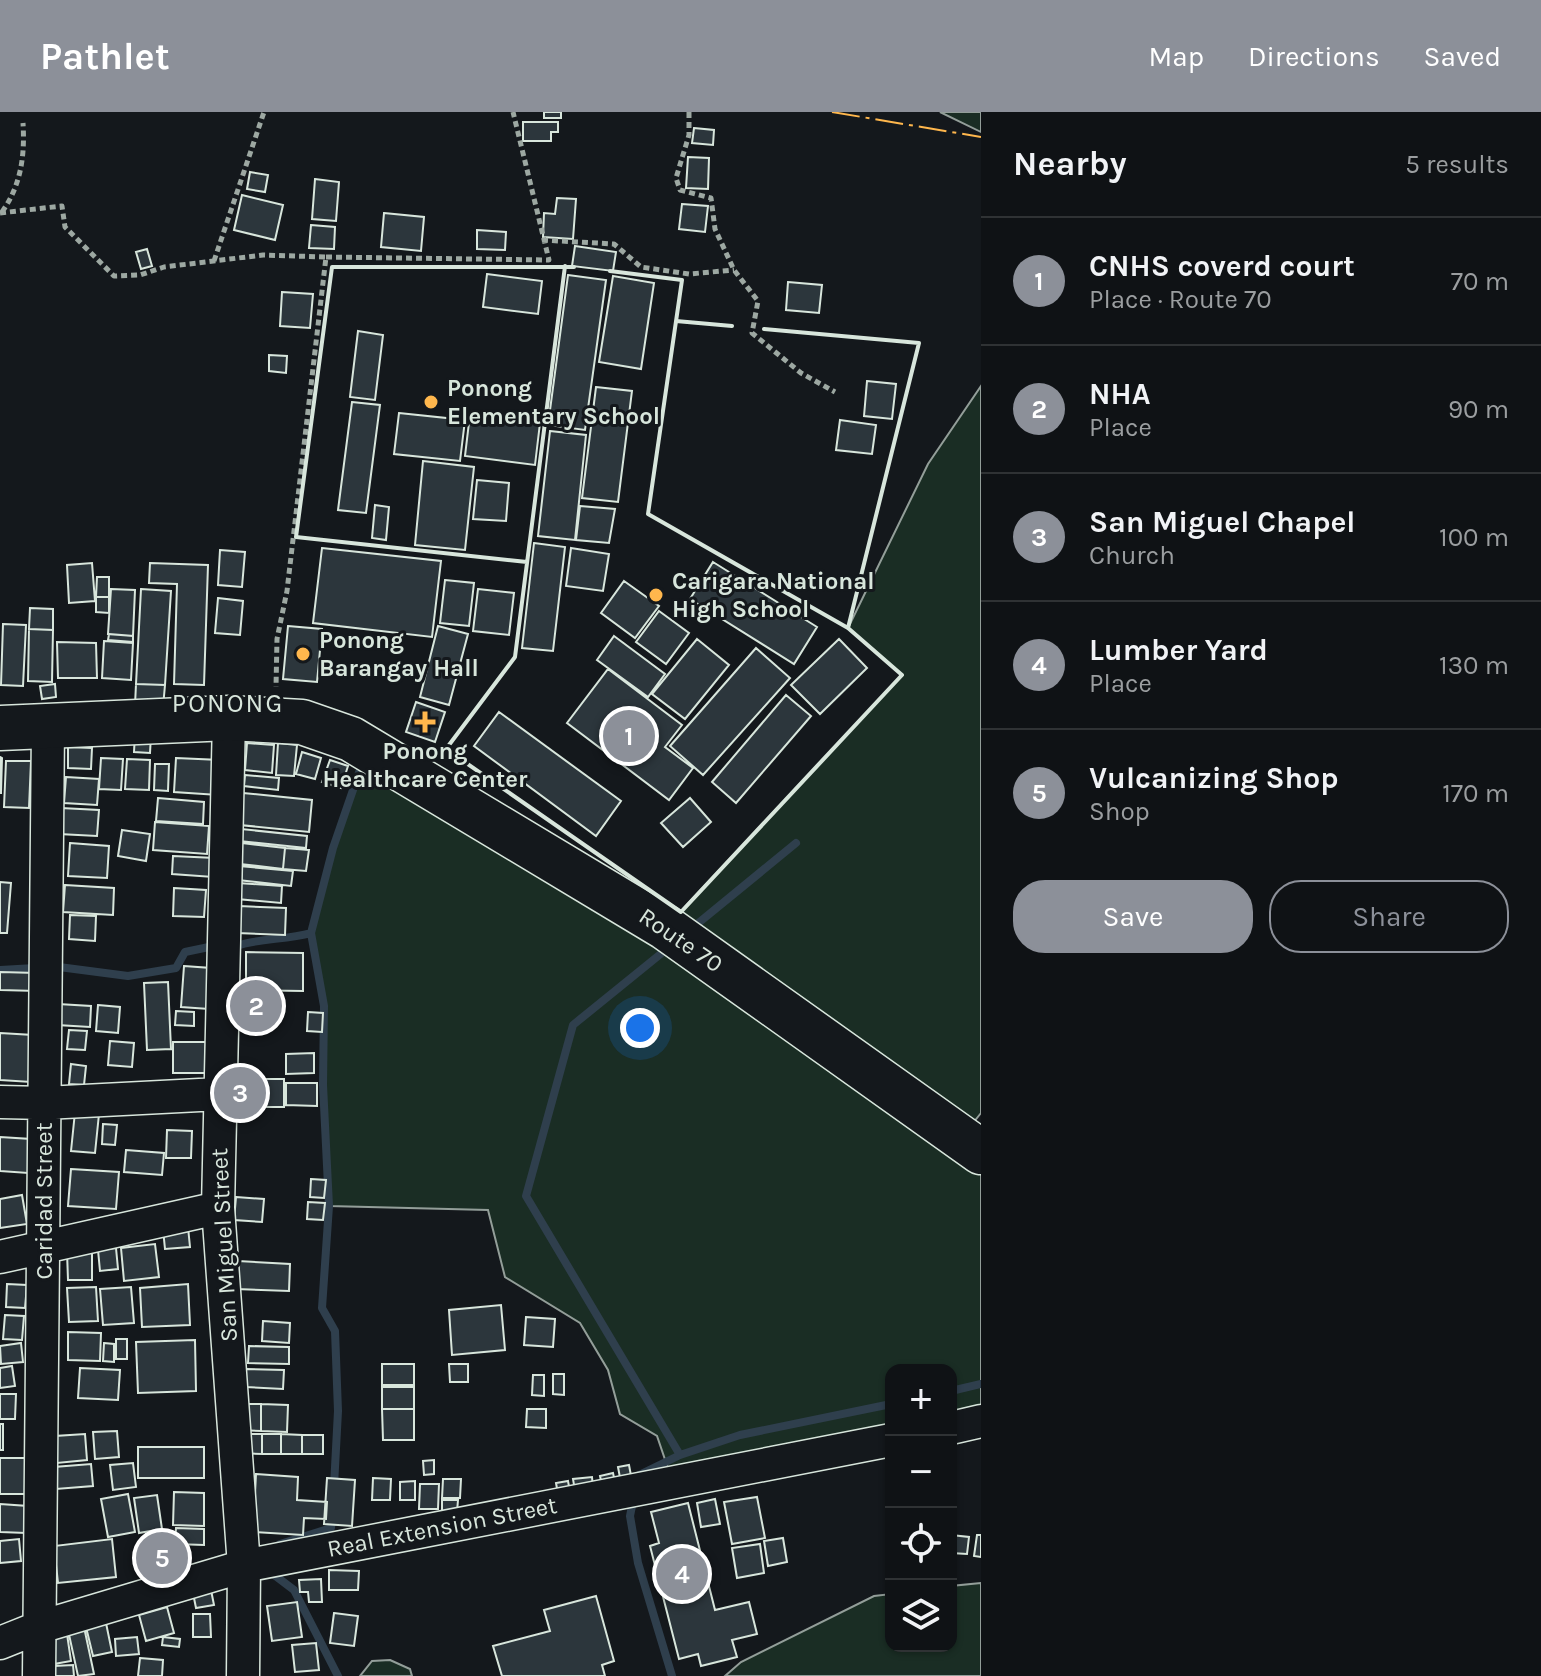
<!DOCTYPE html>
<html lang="en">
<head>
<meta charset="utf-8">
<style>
	body { margin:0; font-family:Karla,sans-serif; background:#181b1e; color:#f1f3f6 }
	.controls { position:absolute; right:24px; bottom:24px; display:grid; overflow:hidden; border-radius:16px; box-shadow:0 2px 6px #0004 }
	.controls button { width:72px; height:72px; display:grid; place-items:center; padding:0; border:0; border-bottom:2px solid #2f3234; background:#0f1215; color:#f1f3f6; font:40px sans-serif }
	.you { position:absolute; left:640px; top:916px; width:28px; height:28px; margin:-20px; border:6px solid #fff; border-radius:50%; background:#1a73e8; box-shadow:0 0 0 12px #1a73e833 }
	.badge { display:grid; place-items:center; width:52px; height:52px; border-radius:50%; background:#8c9099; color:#fff; font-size:26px; font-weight:700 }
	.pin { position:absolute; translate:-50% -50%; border:4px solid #fff; box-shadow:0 2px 8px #0006 }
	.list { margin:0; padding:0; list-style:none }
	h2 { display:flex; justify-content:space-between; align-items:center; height:104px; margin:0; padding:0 32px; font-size:34px }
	h2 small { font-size:26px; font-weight:400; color:#9b9ea0 }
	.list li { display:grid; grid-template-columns:52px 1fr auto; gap:24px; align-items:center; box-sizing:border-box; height:128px; padding:0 32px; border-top:2px solid #2f3234 }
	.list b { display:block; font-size:30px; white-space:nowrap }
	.list p { margin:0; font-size:26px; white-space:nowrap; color:#9b9ea0 }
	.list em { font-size:26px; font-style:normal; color:#9b9ea0 }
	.actions { display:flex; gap:16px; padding:24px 32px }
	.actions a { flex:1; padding:18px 0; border:2px solid #8c9099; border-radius:32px; text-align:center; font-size:28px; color:#8c9099 }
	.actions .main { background:#8c9099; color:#fff }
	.icon { flex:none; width:44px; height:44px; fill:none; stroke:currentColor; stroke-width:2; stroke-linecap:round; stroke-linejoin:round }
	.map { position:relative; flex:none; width:981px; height:1564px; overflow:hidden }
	header { display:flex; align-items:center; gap:48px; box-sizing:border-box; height:112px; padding:0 40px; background:#8c9099; color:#fff }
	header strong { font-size:38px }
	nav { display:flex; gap:44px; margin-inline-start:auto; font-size:28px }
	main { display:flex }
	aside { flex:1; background:#0f1215 }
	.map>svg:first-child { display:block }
	.green { fill:#1a2d24; stroke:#939e99; stroke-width:2 }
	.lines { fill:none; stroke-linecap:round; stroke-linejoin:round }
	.stream { stroke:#2f3f4d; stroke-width:8 }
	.building { fill:#2c363c; stroke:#d8e6dc; stroke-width:2 }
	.minor-casing { stroke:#d8e6dc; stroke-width:35 }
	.highway-casing { stroke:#d8e6dc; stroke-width:47 }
	.path { stroke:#9da8a2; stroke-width:5; stroke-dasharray:6 4; stroke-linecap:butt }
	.minor { stroke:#14181c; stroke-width:32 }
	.highway { stroke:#14181c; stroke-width:44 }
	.wall { stroke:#d8e6dc; stroke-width:4 }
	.power { stroke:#ffb74d; stroke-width:2; stroke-dasharray:28 6 4 6; stroke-linecap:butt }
	.poi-dot { fill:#ffb74d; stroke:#14181c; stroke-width:3 }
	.labels { text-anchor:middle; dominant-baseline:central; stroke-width:6; stroke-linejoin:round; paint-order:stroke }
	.poi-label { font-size:24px; font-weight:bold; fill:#d8e6dc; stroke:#14181c; text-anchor:start }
	.street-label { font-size:24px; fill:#d8e6dc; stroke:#14181c }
	.neighbourhood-label { font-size:26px; letter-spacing:2px; fill:#d8e6dc; stroke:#14181c }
</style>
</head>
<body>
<header>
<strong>Pathlet</strong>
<nav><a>Map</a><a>Directions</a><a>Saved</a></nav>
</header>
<main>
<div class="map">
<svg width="981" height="1564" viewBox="0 0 981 1564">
	<rect width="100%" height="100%" fill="#14181c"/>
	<path class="green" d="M940 0H981V20Z
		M981 274V1001L961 1026 981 1040V1309L951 1316V1258H891V1328L673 1371 657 1324 620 1302 608 1258 580 1211 505 1165 488 1098 329 1094 323 973 324 894 311 821 333 736 367 637 666 815 902 563 848 516 928 352Z
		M981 1471V1564H725L741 1550 874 1484 891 1482V1534H951V1474Z
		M390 1548 410 1557 412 1564H360L372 1549Z"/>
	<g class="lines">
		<path class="stream" d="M691 817 796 731
			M236 834C260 826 286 828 311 821
			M668 836 573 913 526 1084 680 1343
			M59 855 128 864 176 856 185 840 209 835
			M0 858 35 856
			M951 1279 981 1272
			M639 1363 680 1343 740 1323 891 1292
			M334 1374 338 1299 335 1219 322 1196 329 1094 323 973 324 894 311 821 333 736 363 649
			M632 1394 630 1404 638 1451 672 1564
			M280 1432 331 1416 332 1404
			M269 1459 294 1478 338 1564"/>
	</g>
	<path class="building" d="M544 0H561V6H544Z
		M523 10H558V20H551V29H523Z
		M694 16 714 18 713 33 692 31Z
		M688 45 709 46 708 77 686 76Z
		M250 60 268 63 265 80 247 77Z
		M315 67 339 70 336 109 312 107Z
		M242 83 283 93 275 128 234 118Z
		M557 86 576 87 573 127 543 125 544 101 555 102Z
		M682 92 708 94 705 120 679 117Z
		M384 101 424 105 421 139 381 135Z
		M311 113 335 115 334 137 309 136Z
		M477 118 506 120 505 138 477 137Z
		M575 134 616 140 613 159 572 154Z
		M147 137 152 154 141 157 136 140Z
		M487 162 542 169 538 202 483 195Z
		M568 163 606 168 585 318 548 313Z
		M613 164 654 171 641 257 599 250Z
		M788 170 822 173 819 201 786 198Z
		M282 180 313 182 310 216 280 214Z
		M358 219 383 223 375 288 350 285Z
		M269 243 287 244 286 261 269 259Z
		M867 269 896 272 892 307 864 304Z
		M596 275 632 279 618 390 582 386Z
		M352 290 380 293 366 401 338 398Z
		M399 301 465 308 460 349 394 342Z
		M470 302 540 311 535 353 465 344Z
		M840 308 876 313 872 342 836 338Z
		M550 319 586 323 575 428 538 424Z
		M423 349 474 355 465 438 415 433Z
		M477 368 509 371 506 409 473 407Z
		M375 393 389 395 386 428 372 426Z
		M580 394 615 397 609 431 576 428Z
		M534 431 565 435 553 539 522 536Z
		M322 436 441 449 432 525 313 511Z
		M571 436 609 442 603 479 566 474Z
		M220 438 245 440 242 475 218 473Z
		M713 450 817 515 794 552 690 487Z
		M92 451 95 489 69 491 67 453Z
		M150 451 208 453 204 573 174 572 177 472 149 471Z
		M97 465H109V485H96Z
		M445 468 474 471 469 514 440 511Z
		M624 469 659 494 635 526 601 501Z
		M111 477 135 478 133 524 108 522Z
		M141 477 171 479 165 573 136 572Z
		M478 477 514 481 509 523 473 519Z
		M96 485H109V501L96 500Z
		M218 486 243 489 240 523 215 521Z
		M30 496 53 497V518L29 517Z
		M659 499 689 521 666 552 636 530Z
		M3 512 26 513 23 574 1 573Z
		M288 514 322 517 317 570 283 567Z
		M438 514 468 522 449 593 420 585Z
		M29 517 53 518 52 570 28 569Z
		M109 522 133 524V530L108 528Z
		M614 524 665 562 648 585 597 548Z
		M697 527 729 553 685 607 652 582Z
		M839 527 867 556 820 602 791 573Z
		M104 529 133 531 131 568 102 566Z
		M57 530 96 531 97 566H58Z
		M756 536 790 566 703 663 670 634Z
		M608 557 682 613 665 635 693 656 669 688 567 611Z
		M55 572 56 585 42 587 40 574Z
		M136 572 165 573 163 595 135 593Z
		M786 583 811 604 736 691 712 670Z
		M416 590 445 600 435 630 406 620Z
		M499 600 621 689 596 724 474 634Z
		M135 622 151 623 150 641 134 640Z
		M247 631 274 633 272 661 245 658Z
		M278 631 297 633 294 664 276 663Z
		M68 635 92 636 91 657 68 656Z
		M302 640 321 646 315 667 296 662Z
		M0 645 2 646 1 681H0Z
		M101 646 123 647 121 678 99 677Z
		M176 646 220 648 218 683 174 680Z
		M127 647 150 648 149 678 125 677Z
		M330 648 348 654 341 676 322 670Z
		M6 649H31L29 696 4 695Z
		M155 652H169L168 679 154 678Z
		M245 663 279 666 278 678 244 674Z
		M66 665 99 667 97 693 64 691Z
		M243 681 312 688 309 720 240 713Z
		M158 686 204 690 203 712 156 709Z
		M690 686 711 710 683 735 661 711Z
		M61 696 99 698 97 724 59 722Z
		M155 710 209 714 207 742 153 738Z
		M241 717 307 724 306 736 239 729Z
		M122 718 150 722 146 749 118 744Z
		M70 731 109 734 107 766 68 764Z
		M242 731 285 736 283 757 240 752Z
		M285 736 309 738 306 759 283 757Z
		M173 744 215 746 213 765 172 762Z
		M239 754 293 759 291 774 238 768Z
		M0 770 11 771 7 821H0Z
		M238 771 282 774 281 791 237 787Z
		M65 773 114 776 113 803 63 800Z
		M174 776 206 778 204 805 173 804Z
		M239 794 286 796 285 823 237 821Z
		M70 803 96 804 95 829 69 827Z
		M246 840 303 841V879L246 878Z
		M184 854 211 856 209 897 181 895Z
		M0 860 37 861V879L0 878Z
		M168 870 171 937 147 938 144 871Z
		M237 883H276V905H237Z
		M58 892 91 894 90 915 57 913Z
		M98 893 120 895 118 921 96 919Z
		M176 899 194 900V914L175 913Z
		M308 900 323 901 322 920 307 919Z
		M69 918 87 919 85 938 67 937Z
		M0 921 33 923 31 970 0 968Z
		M110 929 134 931 132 955 108 953Z
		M173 930H206L205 961H173Z
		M314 941V961L286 962V942Z
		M71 952 86 954 84 973 69 972Z
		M233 967H247V995L233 994Z
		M249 967H284V995H248Z
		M286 971H317V994L286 993Z
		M75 1000 99 1002 95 1041 71 1039Z
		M103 1012 117 1013 115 1033 102 1032Z
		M167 1018 192 1019 191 1046H166Z
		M0 1025 31 1027 28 1061 0 1059Z
		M126 1038 164 1041 162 1063 124 1060Z
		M71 1057 119 1060 116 1097 68 1094Z
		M311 1067 326 1068 324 1086 310 1085Z
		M22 1083 27 1112 0 1116V1087Z
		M236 1085 264 1087 262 1110 234 1108Z
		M308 1090 325 1091 323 1108 307 1107Z
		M188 1115 190 1135 165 1137 163 1117Z
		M155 1132 159 1165 124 1169 121 1136Z
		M116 1136 118 1157 100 1159 98 1138Z
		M67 1140H92V1168H68Z
		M238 1149 290 1152 289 1179 236 1177Z
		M7 1172 27 1173 25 1196 6 1195Z
		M188 1172 190 1213 142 1215 140 1176Z
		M96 1175 98 1209 69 1210 67 1176Z
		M131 1175 134 1211 103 1213 100 1177Z
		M501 1193 505 1238 452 1243 449 1198Z
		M5 1203 24 1204 22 1228 3 1227Z
		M526 1205 555 1207 553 1235 524 1233Z
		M263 1209 290 1211 289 1231 262 1229Z
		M68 1220 101 1221 100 1249 68 1248Z
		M116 1227H127V1247H116Z
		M195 1228 196 1279 138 1281 136 1230Z
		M21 1231 23 1250 1 1252 0 1234Z
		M104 1231 114 1232V1250L103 1249Z
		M249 1234 289 1235V1252L248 1251Z
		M382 1252H414V1273H382Z
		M449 1252H468V1270H450Z
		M12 1254 15 1274 0 1276V1256Z
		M80 1256 120 1258 118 1288 78 1286Z
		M246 1257 284 1258 283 1277 246 1275Z
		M553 1262H564V1283L553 1282Z
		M533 1263H544V1284L532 1283Z
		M382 1275H414V1297H382Z
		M0 1282H16L15 1307H0Z
		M238 1292H261V1319L237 1318Z
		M261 1292 288 1293 287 1320 261 1319Z
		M382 1297H414V1328H383Z
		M527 1297H546V1316L526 1315Z
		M0 1312H3V1338H0Z
		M117 1319 119 1345 95 1347 93 1320Z
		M85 1322 87 1348 57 1351 55 1324Z
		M238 1322H262V1342L238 1341Z
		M262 1322H281V1342H262Z
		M281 1322 302 1323V1342H281Z
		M302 1323H323V1342H302Z
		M138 1335H204V1366H138Z
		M0 1346H29V1382H0Z
		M434 1348V1362L424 1363 423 1349Z
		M133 1351 136 1375 113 1378 110 1353Z
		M91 1352 93 1374 56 1377 54 1355Z
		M629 1353 632 1369 621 1371 618 1355Z
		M613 1361 615 1370 602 1373 600 1364Z
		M256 1362 298 1365 297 1388 327 1390 326 1407 304 1406 303 1423 253 1420Z
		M592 1365 593 1376 575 1379 573 1367Z
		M327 1366 355 1368 352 1414 324 1412Z
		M373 1366 391 1367 390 1388H372Z
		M443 1367H461L460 1386H442Z
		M415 1369V1388H400V1370Z
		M568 1369 570 1380 558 1382 556 1371Z
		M420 1372H439L438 1397H419Z
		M174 1380 204 1381V1414L173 1413Z
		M128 1382 135 1420 108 1425 101 1387Z
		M157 1383 162 1417 139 1421 134 1386Z
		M757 1385 765 1426 732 1432 724 1390Z
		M715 1387 720 1412 701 1415 697 1391Z
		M442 1388H458L457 1400H442Z
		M688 1391 715 1498 749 1490 757 1522 732 1528 737 1545 701 1554 698 1542 679 1547 650 1434 659 1431 651 1400Z
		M0 1392 28 1394 26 1421 0 1420Z
		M176 1416 204 1417V1433L175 1432Z
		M166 1423 171 1440 152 1444 148 1427Z
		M951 1423 969 1425 967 1442 951 1441Z
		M977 1423H981V1445L974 1444Z
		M783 1426 787 1450 768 1454 764 1429Z
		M19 1427 21 1449 0 1451V1429Z
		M112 1427 116 1465 58 1471 54 1434Z
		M760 1432 764 1461 737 1466 732 1436Z
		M171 1440 172 1447 153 1451 152 1444Z
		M329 1458 359 1459 358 1478H329Z
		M321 1467 322 1490H309L308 1480H300L299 1468Z
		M209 1468 214 1493 196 1496 191 1471Z
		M596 1484 614 1549 602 1553 605 1564H502L493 1534 550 1519 544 1498Z
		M297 1490 302 1525 272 1529 267 1494Z
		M167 1495 174 1521 146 1529 139 1503Z
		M334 1501 358 1504 354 1534 330 1531Z
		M193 1502H210L211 1525H193Z
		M106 1511 112 1540 93 1544 86 1515Z
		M84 1515 94 1562 78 1564 68 1518Z
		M67 1522 71 1549 54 1552 50 1524Z
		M137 1525 139 1542 116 1544 115 1527Z
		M163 1525 180 1527 179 1535 162 1533Z
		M316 1531 319 1558 295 1560 292 1533Z
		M140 1546 163 1548 162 1564H138Z
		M73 1553 74 1564H54V1554Z"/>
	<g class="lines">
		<g class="minor-casing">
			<path id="minor" d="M229 606 218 1096 244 1454 243 1564
				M0 990 45 991 219 982
				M0 1145 218 1096
				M951 1316 981 1309
				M0 1531 40 1515 244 1454 891 1328
				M39 1564 48 615"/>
		</g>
		<g class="highway-casing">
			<path id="highway" d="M0 616 229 606 302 610 351 627 666 816 981 1040"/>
		</g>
		<path class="path" d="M689 0V23L676 66 680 78 711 86 715 117 734 158 758 189 752 221 801 261 835 280
			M2 100C21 73 25 44 23 11
			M0 101 62 94 65 115 114 164 140 163 164 155 263 143 326 145 287 479 277 527 276 575
			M542 128 614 132 641 155 689 162 734 158
			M326 145 549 148 513 0
			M214 149 264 0"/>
		<use href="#minor" class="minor"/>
		<use href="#highway" class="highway"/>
		<path class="wall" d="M565 154 515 545 446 637 681 800 902 563 848 516 648 402 682 168 610 159
			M676 209 732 214
			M764 217 919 231 848 516
			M527 450 296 425 332 155H574"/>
		<path class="power" d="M832 0 981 25"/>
	</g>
	<g class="poi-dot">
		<circle cx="431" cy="290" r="8"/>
		<circle cx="656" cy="483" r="8"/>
		<circle cx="303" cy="542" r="8"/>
		<path d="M421 598h8v8h8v8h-8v8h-8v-8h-8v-8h8z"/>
	</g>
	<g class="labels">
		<g class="poi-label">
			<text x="447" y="276">Ponong<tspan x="447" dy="28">Elementary School</tspan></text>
			<text x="672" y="469">Carigara National<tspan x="672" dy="28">High School</tspan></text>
			<text x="319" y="528">Ponong<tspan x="319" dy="28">Barangay Hall</tspan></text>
			<text x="425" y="639" text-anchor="middle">Ponong<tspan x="425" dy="28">Healthcare Center</tspan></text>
		</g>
		<g class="street-label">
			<text transform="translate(681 828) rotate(34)">Route 70</text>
			<text transform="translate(44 1089) rotate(-90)">Caridad Street</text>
			<text transform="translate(224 1133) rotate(-93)">San Miguel Street</text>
			<text transform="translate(442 1415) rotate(-11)">Real Extension Street</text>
		</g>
		<g class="neighbourhood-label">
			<text x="228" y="591">PONONG</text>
		</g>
	</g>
</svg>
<div class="controls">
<button>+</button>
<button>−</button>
<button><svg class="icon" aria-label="locate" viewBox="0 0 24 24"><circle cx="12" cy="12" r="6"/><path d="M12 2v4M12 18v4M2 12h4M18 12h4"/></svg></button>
<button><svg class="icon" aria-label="layers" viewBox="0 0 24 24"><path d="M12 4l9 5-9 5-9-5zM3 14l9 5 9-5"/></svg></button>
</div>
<div class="you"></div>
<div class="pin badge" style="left:629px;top:624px">1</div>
<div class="pin badge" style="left:256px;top:894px">2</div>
<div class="pin badge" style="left:240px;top:981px">3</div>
<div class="pin badge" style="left:682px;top:1462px">4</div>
<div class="pin badge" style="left:162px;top:1446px">5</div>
</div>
<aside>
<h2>Nearby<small>5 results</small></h2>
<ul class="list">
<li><span class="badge">1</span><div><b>CNHS coverd court</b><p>Place · Route 70</p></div><em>70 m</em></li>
<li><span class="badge">2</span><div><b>NHA</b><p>Place</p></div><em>90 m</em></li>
<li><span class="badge">3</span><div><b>San Miguel Chapel</b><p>Church</p></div><em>100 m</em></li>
<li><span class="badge">4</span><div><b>Lumber Yard</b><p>Place</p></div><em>130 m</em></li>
<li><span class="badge">5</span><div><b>Vulcanizing Shop</b><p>Shop</p></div><em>170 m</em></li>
</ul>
<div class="actions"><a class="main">Save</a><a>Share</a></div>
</aside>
</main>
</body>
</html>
